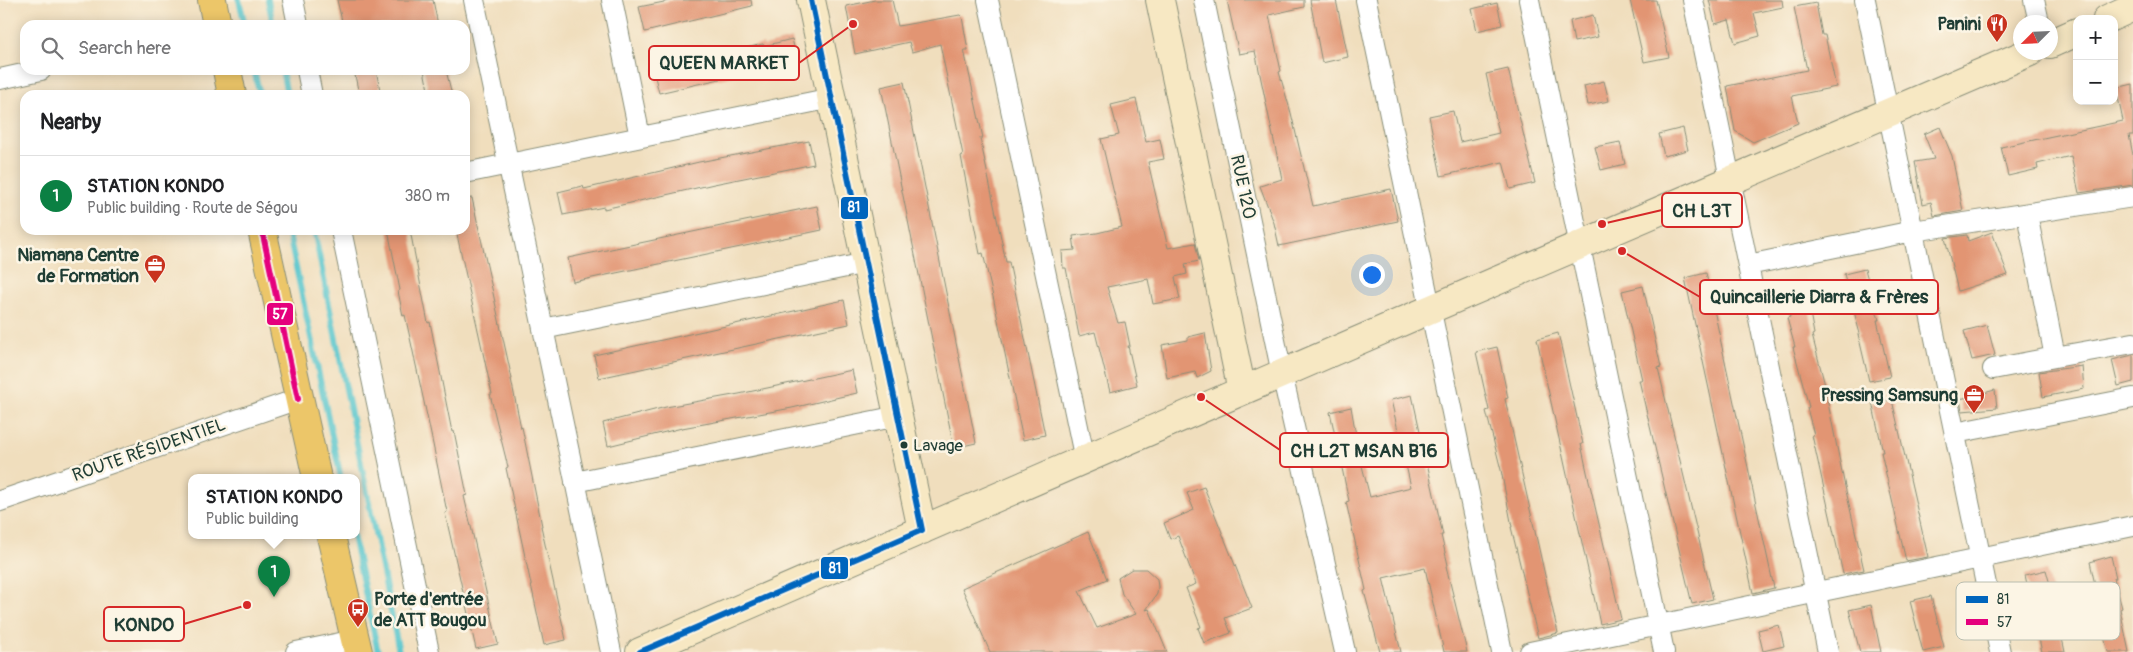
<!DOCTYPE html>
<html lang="en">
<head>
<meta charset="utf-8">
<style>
	body { margin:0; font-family:Pangolin,sans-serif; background:#f6f6f6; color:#202124 }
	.controls { position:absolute; right:15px; top:15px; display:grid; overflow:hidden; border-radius:10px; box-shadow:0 2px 12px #0003 }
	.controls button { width:45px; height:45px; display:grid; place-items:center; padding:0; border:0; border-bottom:1px solid #e0e0e0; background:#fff; color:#202124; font:25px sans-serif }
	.compass { position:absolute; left:2013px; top:15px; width:45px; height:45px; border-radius:50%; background:#fff; box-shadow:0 2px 12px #0003; rotate:246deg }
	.you { position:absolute; left:1371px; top:274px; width:18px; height:18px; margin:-12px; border:4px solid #fff; border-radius:50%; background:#1a73e8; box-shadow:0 0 0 8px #1a73e833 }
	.badge { display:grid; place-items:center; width:32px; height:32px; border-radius:50%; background:#0b8043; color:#fff; font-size:16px; font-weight:700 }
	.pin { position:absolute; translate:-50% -41px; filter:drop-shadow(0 1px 2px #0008) }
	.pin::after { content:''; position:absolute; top:26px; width:18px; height:15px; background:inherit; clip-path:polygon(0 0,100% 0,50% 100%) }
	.popup { position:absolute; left:188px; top:474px; width:172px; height:65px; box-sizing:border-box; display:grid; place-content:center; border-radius:10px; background:#fff; filter:drop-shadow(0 1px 4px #0005); font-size:16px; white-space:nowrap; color:#757577 }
	.popup b { font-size:19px; color:#202124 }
	.popup::after { content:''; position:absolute; left:50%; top:100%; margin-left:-10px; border:10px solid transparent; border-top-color:#fff }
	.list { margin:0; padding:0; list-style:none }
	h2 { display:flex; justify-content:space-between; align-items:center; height:65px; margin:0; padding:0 20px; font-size:21px }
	h2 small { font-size:16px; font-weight:400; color:#757577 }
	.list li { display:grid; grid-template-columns:32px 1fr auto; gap:15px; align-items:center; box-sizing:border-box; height:80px; padding:0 20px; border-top:1px solid #e0e0e0 }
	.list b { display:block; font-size:19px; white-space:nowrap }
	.list p { margin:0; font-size:16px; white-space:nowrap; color:#757577 }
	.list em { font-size:16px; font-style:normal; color:#757577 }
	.icon { flex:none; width:28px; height:28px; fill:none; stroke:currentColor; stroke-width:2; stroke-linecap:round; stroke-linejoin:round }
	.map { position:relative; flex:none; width:2133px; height:652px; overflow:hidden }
	.search { position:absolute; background:#fff; box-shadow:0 2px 12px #0003; left:20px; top:20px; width:450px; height:55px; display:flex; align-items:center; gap:12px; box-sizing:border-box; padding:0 18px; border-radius:15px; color:#757577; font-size:19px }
	.panel { position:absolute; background:#fff; box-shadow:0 2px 12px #0003; left:20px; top:90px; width:450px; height:145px; border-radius:15px }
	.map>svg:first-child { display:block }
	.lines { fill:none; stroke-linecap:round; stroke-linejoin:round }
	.stream { stroke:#59c6cd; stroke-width:6 }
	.building { fill:#e29573 }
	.street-casing { stroke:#888e78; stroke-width:22 }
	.secondary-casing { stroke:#888e78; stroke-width:30 }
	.highway-casing { stroke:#888e78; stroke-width:30 }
	.street { stroke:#fff; stroke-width:20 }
	.secondary { stroke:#f7e8c3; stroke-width:28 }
	.highway { stroke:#ecc669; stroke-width:28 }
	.bus-1-casing { stroke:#fcf5e5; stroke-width:10 }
	.bus-2-casing { stroke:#fcf5e5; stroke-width:10 }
	.bus-1 { stroke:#0065bd; stroke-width:6 }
	.bus-2 { stroke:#e5007d; stroke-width:6 }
	.bus-dot { fill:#1f3d34; stroke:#fcf5e5; stroke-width:2 }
	.labels { text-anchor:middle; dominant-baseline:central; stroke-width:5; stroke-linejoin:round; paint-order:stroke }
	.bus-label { font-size:17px; fill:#1f3d34; stroke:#fcf5e5; text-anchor:start }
	.poi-label { font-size:18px; font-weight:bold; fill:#1f3d34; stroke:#fcf5e5; text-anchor:end }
	.street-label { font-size:18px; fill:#1f3d34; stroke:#fcf5e5 }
	.key { fill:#fcf5e5; stroke:#babeb0; stroke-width:1 }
	.key-label { font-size:14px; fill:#1f3d34 }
	.leader { fill:none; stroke:#d62828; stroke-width:2 }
	.callout-dot { fill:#d62828; stroke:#fcf5e5; stroke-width:2 }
	.callout { fill:#fcf5e5; stroke:#d62828; stroke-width:2 }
	.callout-label { font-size:19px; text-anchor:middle; font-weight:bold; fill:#1f3d34 }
	.line-badge { stroke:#fcf5e5; stroke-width:2 }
	.badge-label { font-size:14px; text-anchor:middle; font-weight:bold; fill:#fff }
</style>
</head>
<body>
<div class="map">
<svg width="2133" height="652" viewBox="0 0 2133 652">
	<rect width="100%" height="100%" fill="#fcf5e5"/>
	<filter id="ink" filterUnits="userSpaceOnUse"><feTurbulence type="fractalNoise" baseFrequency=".02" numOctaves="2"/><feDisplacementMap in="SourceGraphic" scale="10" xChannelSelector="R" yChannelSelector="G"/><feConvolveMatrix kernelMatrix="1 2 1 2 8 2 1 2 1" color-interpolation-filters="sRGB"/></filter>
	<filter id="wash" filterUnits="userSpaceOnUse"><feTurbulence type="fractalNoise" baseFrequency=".0096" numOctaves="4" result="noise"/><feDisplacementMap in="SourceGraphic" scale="20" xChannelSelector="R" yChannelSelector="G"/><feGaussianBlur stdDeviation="1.12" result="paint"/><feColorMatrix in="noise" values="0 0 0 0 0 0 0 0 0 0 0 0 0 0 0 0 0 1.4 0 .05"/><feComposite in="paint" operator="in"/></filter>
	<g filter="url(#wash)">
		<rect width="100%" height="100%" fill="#f0debd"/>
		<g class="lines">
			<path class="stream" d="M239 0 245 25
				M268 0 273 25
				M254 70 260 95
				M282 70 287 95
				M288 230 341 478
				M314 230 399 652
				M353 536 378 652"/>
		</g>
		<g id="blocks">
			<path class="building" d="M337 0H433L438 25H343Z
				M674 0H751L752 6 645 32 639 7Z
				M875 0H892L898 26 960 15 962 17 968 50H964L983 138H980L1006 262H1009L1045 435 1023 440 994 301 983 253 980 254 975 229 961 156 963 155 940 44 912 52 909 42 855 54 846 6Z
				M1227 0H1304V7L1269 15 1281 71 1279 72 1291 113 1313 206 1391 189 1398 221 1279 246 1274 223 1260 186 1282 179 1255 51 1239 54Z
				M1310 0H1336L1348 57 1322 63Z
				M1630 0H1656L1669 57 1644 62Z
				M1709 0H1782L1783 7 1754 13 1760 36 1735 43 1729 20 1715 24Z
				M1497 3 1502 25 1477 31 1472 9Z
				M1816 3 1822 35H1825L1836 87 1792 96 1798 123 1753 142 1735 131 1727 86 1807 70 1794 7Z
				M1593 15 1598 37 1574 42 1570 21Z
				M792 39 798 63 777 69 776 66 659 93 653 69 763 44 764 46Z
				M1508 69 1535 183 1510 189 1503 162 1441 176 1429 116 1453 111 1460 142 1499 133 1486 74Z
				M354 70H376L381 95H359Z
				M424 70H446L452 95H429Z
				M1604 81 1609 101 1588 105 1584 86Z
				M904 82 976 443 954 448 881 87Z
				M2133 84V135H2129L2133 155V185L2079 193 2071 156 2037 164 2038 169 2008 176 2001 147 2123 121 2116 88Z
				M1136 99 1146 142 1160 139 1164 159 1148 162 1168 248 1195 243 1199 261 1185 264 1187 274 1175 277 1180 299 1153 304 1148 279 1107 287 1118 323 1125 322 1130 346H1128L1137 385 1110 392 1095 332 1079 336 1066 268H1063L1062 251 1075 250 1073 236 1097 233 1122 227 1101 139 1119 135 1111 105Z
				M1940 127 1952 156 1963 211 1934 216 1931 202 1923 204 1915 162 1934 159 1924 134Z
				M1683 128 1688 150 1664 156 1659 134Z
				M809 141 814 164 714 184 604 209V207L563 215 558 192 583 186 584 189 699 162Z
				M1620 142 1625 164 1601 170 1595 147Z
				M472 198 512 379H511L521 428 522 427 542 526H541L566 640 544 645 506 468 508 467 496 419 490 394H492L456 230H465V199Z
				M817 206 822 230 573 282 568 258Z
				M388 230H410L428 323 430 322 452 432 454 431 467 495 464 496 498 644 476 649 445 513 447 512 429 425 405 315 403 316 398 291 400 290Z
				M1992 232 2008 275 1958 291 1945 238 1967 235 1968 241Z
				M1865 269 1879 320H1877L1890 377 1869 381 1858 334H1860L1844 274Z
				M1706 273 1774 588 1753 593 1685 278Z
				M1804 281 1814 334 1812 335 1827 393H1826L1844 482 1864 570 1843 574 1812 435H1814L1807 408 1809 407 1793 347H1795L1787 318 1790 317 1783 287Z
				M1643 286 1661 367 1658 368 1713 599 1692 604 1639 380H1642L1622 291Z
				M844 300 849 324 599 378 594 355Z
				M1987 325 1995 355 1972 360 1964 331Z
				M1205 333 1211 371 1197 378 1195 372 1167 378 1162 345 1188 340V337Z
				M1558 333 1583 444H1581L1587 472 1621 619 1600 624 1537 339Z
				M1497 347 1508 398 1505 399 1558 633 1538 638 1511 527H1512L1501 470 1486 411 1489 410 1476 352Z
				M2133 355V382L2118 386 2112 360Z
				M2082 366 2084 389 2043 397 2039 372Z
				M852 370 857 393 792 408 682 428 608 446 603 423 666 407 739 394Z
				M1995 390 1997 408 1962 411 1960 399Z
				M1412 395 1443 535H1441L1448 565 1446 566 1467 652H1444L1425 568 1383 578 1401 652H1380L1364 591 1366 590 1346 502 1349 501 1330 412 1351 407 1360 458 1370 497 1411 487 1391 400Z
				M1892 400 1928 557 1906 561 1881 452H1883L1872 402Z
				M1204 487 1252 608 1225 618 1231 633 1204 643 1198 628 1201 627 1186 588 1196 584 1178 536 1170 539 1164 523 1194 510 1187 493Z
				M1088 532 1107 579 1079 591 1097 628 1136 614 1122 594 1118 578 1132 569H1146L1157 579 1158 587 1157 594 1146 610 1149 609 1167 652H990L962 588Z
				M2111 556 2116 578H2114L2122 608 2120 609 2129 652H2108L2100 621H2103L2090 562Z
				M2046 570 2052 592 2065 652H2042L2038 634 2025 575Z
				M1931 596 1944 647 1923 652 1910 601Z
				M1871 605 1881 652H1860L1849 610Z
				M1779 625 1784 646 1763 651 1758 630Z"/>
		</g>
	</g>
	<g filter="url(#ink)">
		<use href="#blocks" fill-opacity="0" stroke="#888e78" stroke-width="1"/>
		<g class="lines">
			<g class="street-casing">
				<path id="street" d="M293 0 298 25
					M474 0 611 652
					M612 0 640 137
					M988 0 1085 460
					M1204 0 1282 374 1345 652
					M1366 0 1502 652
					M1529 0 1664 652
					M1693 0 1828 652
					M1865 0 2000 652
					M2034 0 2039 22
					M307 70 312 95
					M0 79 41 70
					M465 173 832 98
					M2027 214 2055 357 2133 343
					M341 230 429 652
					M1748 265 1913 231 2133 197
					M543 329 866 263
					M1993 369 2055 357
					M1955 433 2133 398
					M575 482 898 416
					M0 501 298 399
					M296 652 355 640
					M1530 652 2133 526"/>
			</g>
			<g class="secondary-casing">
				<path id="secondary" d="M811 0 922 530
					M1160 0 1242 391
					M2107 19 2133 7
					M2050 44 2077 32
					M640 652 1431 309 2030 52"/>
			</g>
			<g class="highway-casing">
				<path id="highway" d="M212 0 217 25
					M227 70 232 95
					M262 230 317 478
					M331 536 358 652"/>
			</g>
			<use href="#street" class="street"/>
			<use href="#secondary" class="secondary"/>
			<use href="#highway" class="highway"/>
			<g class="bus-1-casing">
				<path id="bus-1" d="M640 652 922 530 811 0"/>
			</g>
			<g class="bus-2-casing">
				<path id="bus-2" d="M262 230 298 399"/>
			</g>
			<use href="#bus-1" class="bus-1"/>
			<use href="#bus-2" class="bus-2"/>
		</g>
	</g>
	<defs>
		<g id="restaurant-pin" transform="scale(1.125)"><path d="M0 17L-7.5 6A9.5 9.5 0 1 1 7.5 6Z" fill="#c8321e" stroke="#fcf5e5"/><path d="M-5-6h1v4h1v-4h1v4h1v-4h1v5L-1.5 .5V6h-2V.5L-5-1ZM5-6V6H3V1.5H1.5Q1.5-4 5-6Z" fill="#fff"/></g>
		<g id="office-pin" transform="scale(1.125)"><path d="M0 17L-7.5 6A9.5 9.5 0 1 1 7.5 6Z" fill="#c8321e" stroke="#fcf5e5"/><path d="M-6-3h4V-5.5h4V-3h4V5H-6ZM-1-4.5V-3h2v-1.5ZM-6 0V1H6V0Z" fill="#fff"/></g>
		<g id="bus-pin" transform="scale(1.125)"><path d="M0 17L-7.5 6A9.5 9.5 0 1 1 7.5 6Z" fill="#c8321e" stroke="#fcf5e5"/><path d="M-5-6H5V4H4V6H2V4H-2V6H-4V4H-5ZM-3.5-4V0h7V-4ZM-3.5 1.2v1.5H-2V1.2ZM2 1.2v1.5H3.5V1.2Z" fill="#fff"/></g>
	</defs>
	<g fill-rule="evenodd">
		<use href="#restaurant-pin" x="1997" y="24"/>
		<use href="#office-pin" x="155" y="265"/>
		<use href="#office-pin" x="1974" y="395"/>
		<use href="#bus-pin" x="358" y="609"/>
	</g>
	<circle class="bus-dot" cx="904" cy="445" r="4.5"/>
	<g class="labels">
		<g class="bus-label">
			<text x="913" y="445">Lavage</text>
		</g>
		<g class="poi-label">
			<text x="1981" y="24">Panini</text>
			<text x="139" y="255">Niamana Centre<tspan x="139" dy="21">de Formation</tspan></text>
			<text x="1958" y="395">Pressing Samsung</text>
			<text x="374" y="599" text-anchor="start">Porte d'entrée<tspan x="374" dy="21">de ATT Bougou</tspan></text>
		</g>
		<g class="street-label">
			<text transform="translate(1243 187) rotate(78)">RUE 120</text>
			<text transform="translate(149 450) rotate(-19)">ROUTE RÉSIDENTIEL</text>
		</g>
	</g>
	<rect x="1956" y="582" width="164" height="58" rx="8" class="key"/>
	<rect x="1966" y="596" width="22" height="7" fill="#0065bd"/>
	<rect x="1966" y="619" width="22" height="6" fill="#e5007d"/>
	<g class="key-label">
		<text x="1997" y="604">81</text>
		<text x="1997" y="627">57</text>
	</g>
	<path class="leader" d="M853 24L799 63M1602 224L1662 210M1622 251L1700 297M1201 397L1280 450M247 605L184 624"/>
	<g class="callout-dot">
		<circle cx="853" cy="24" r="5"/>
		<circle cx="1602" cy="224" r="5"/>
		<circle cx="1622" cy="251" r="5"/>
		<circle cx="1201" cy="397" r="5"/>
		<circle cx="247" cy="605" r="5"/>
	</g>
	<g class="callout">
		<rect x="649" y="46" width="150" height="34" rx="5"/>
		<rect x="1662" y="193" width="80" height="34" rx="5"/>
		<rect x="1700" y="280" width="238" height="34" rx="5"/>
		<rect x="1280" y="433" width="168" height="34" rx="5"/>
		<rect x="104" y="607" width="80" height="34" rx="5"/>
	</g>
	<g class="callout-label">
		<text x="724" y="69">QUEEN MARKET</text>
		<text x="1702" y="217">CH L3T</text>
		<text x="1819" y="303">Quincaillerie Diarra &amp; Frères</text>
		<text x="1364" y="457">CH L2T MSAN B16</text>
		<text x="144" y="631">KONDO</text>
	</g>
	<g class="line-badge">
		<rect x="840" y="196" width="29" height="24" rx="5" fill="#0065bd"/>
		<rect x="266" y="302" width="28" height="24" rx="5" fill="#e5007d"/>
		<rect x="820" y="556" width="29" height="24" rx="5" fill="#0065bd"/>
	</g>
	<g class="badge-label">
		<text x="854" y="212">81</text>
		<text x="280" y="319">57</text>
		<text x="835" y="573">81</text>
	</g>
</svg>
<div class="controls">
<button>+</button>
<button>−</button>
</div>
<svg class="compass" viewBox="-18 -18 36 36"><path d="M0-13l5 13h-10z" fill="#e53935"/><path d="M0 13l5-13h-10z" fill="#757577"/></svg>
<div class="you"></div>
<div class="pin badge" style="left:274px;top:597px">1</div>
<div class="popup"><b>STATION KONDO</b>Public building</div>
<div class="search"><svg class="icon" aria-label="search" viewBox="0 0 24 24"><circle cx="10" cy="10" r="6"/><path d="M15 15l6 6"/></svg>Search here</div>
<section class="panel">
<h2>Nearby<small></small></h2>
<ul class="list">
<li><span class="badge">1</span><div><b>STATION KONDO</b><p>Public building · Route de Ségou</p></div><em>380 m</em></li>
</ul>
</section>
</div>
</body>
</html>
